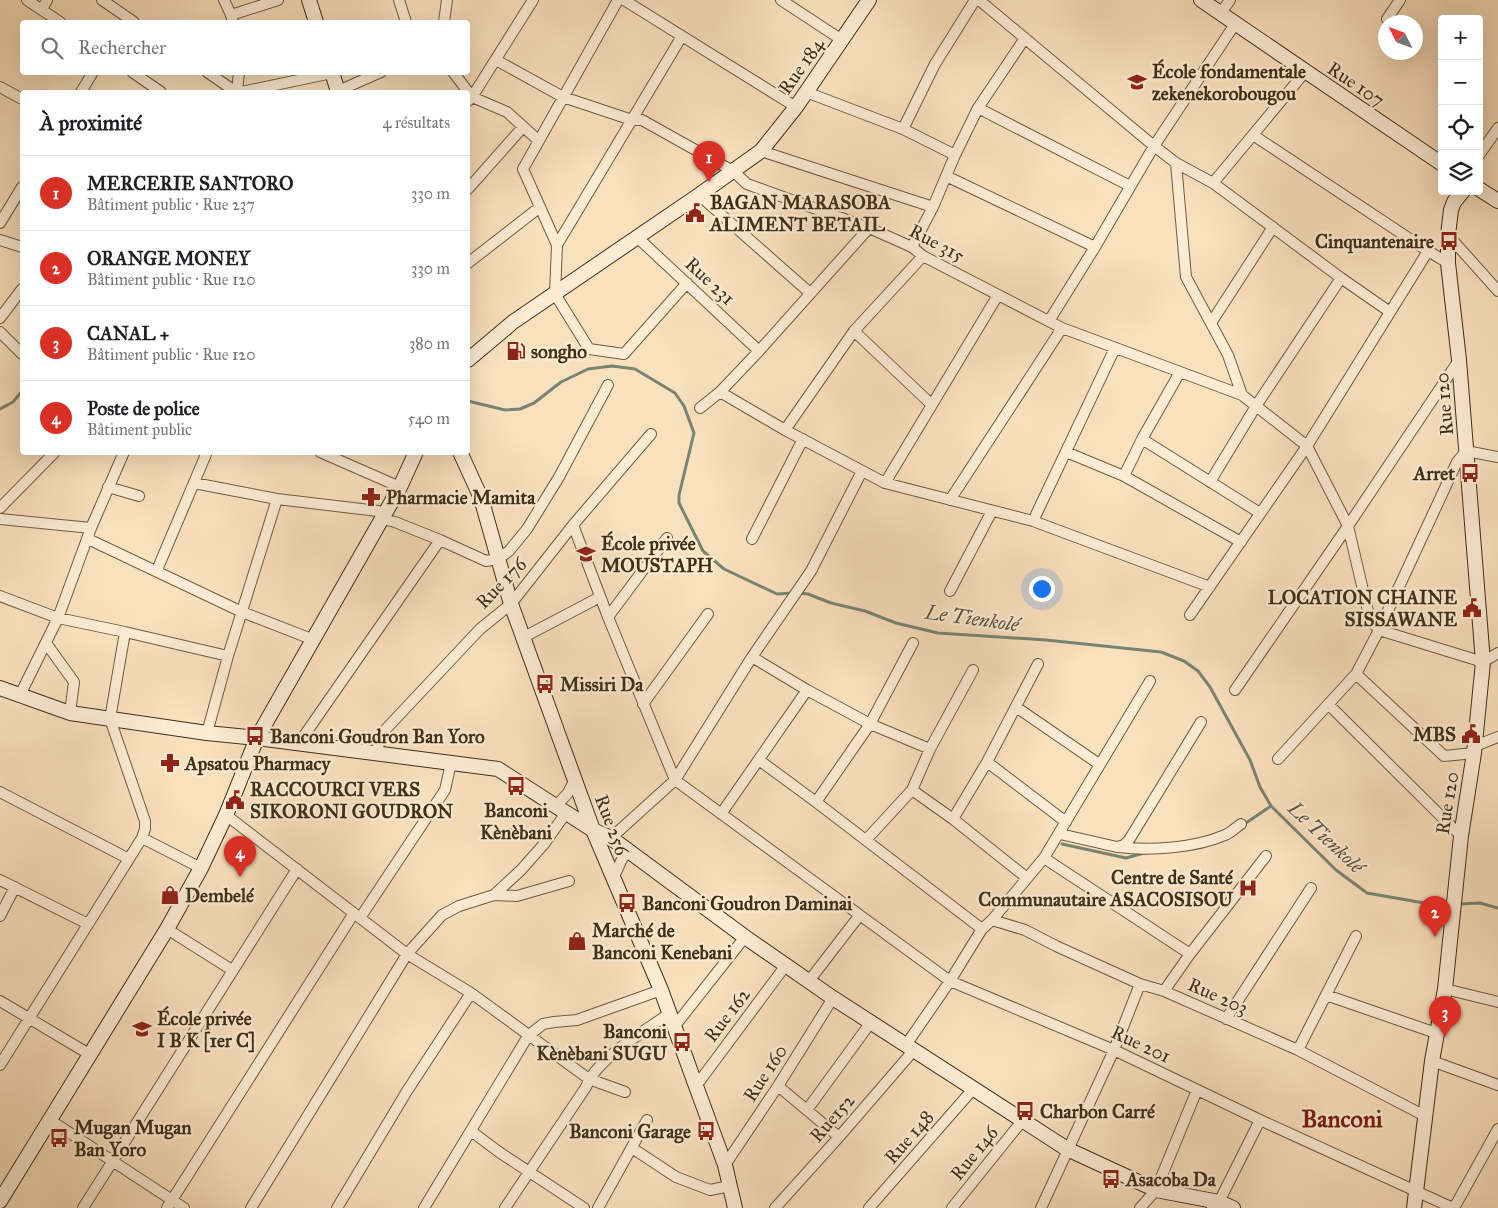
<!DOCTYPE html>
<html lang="fr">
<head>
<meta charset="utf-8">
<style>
	body { margin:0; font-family:"IM FELL Great Primer",serif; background:#f2f2f2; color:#202124 }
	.controls { position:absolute; right:15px; top:15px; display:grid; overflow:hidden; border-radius:5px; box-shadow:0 5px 20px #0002 }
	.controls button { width:45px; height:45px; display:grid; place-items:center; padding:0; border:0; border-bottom:1px solid #e0e0e0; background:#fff; color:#202124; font:25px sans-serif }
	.compass { position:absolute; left:1378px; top:15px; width:45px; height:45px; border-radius:50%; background:#fff; box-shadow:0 5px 20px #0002; rotate:312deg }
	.you { position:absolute; left:1041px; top:588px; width:18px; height:18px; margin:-12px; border:4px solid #fff; border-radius:50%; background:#1a73e8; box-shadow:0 0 0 8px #1a73e833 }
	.badge { display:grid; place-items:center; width:32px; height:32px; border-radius:50%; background:#d93025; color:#fff; font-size:16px; font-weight:700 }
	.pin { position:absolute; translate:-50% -41px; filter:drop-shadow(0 1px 2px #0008) }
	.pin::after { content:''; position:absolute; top:26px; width:18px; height:15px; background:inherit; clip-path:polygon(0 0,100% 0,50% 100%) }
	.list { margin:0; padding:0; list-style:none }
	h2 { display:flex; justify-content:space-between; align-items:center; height:65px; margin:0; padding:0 20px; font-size:21px }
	h2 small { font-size:16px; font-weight:400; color:#757577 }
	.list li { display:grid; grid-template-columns:32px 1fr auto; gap:15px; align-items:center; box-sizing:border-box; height:75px; padding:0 20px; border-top:1px solid #e0e0e0 }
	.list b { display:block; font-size:19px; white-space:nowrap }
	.list p { margin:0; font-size:16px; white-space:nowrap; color:#757577 }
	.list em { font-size:16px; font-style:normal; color:#757577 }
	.icon { flex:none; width:28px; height:28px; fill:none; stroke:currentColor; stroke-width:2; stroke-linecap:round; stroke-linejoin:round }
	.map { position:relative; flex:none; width:1498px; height:1208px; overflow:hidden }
	.search { position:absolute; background:#fff; box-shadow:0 5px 20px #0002; left:20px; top:20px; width:450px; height:55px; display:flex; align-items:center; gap:12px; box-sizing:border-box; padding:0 18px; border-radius:5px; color:#757577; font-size:19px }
	.panel { position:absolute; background:#fff; box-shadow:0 5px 20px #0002; left:20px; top:90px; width:450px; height:365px; border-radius:5px }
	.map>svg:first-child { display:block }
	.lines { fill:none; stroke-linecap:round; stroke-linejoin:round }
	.stream { stroke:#788573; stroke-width:3 }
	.street-casing { stroke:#6e5c3f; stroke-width:12 }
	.secondary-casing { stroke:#402f15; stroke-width:16 }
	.street { stroke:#fcecd5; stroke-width:10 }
	.secondary { stroke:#fcecd5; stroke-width:14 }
	.labels { text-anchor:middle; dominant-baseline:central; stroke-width:4.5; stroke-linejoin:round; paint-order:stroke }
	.street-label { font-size:19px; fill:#402f15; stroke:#fcecd5 }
	.poi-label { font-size:19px; font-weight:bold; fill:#402f15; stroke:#fcecd5; text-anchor:start }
	.water-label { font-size:20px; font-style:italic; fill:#58533c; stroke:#fcecd5 }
	.district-label { font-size:24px; font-weight:bold; fill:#7a1f14; stroke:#fcecd5 }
</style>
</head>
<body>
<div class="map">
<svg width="1498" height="1208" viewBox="0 0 1498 1208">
	<rect width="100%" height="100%" fill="#fae1be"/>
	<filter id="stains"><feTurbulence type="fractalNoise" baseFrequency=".004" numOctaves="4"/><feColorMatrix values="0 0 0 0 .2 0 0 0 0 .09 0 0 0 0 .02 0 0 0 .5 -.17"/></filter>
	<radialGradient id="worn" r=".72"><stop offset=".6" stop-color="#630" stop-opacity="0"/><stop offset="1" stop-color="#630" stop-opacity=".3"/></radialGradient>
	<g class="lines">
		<path class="stream" d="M468 401 505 410 520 409 534 403 561 382 588 369 612 366 635 369 675 393 684 406 694 433 679 495V503L703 551 724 569 777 594 793 593
			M0 409 13 402 22 391
			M799 593 808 594 831 603 865 611 896 623 938 633 1046 640 1161 652 1184 661 1198 671 1210 687 1250 760 1260 787 1271 806 1336 870 1367 893 1430 904H1450
			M1243 825 1271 806
			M1062 844 1126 858 1144 853
			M1459 904 1480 903 1498 908"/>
		<g class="street-casing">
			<path id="street" d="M27 0 60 22
				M102 0 134 22
				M224 0 231 15 233 22
				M399 0 406 22
				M624 0 796 107
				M781 0 842 40
				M979 0 1154 146 1176 163 1213 183 1341 278 1390 312
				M42 10 47 0
				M1220 14 1230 0
				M231 15 278 0
				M1387 19 1400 0
				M444 22 447 0
				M682 36 557 245 555 294 589 349 624 354 687 283
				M496 60 563 97 632 120H642L733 171 747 184 869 228 912 247 923 256 1062 328 1242 395
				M132 72 161 92
				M207 72 236 92
				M453 72 472 97 507 112 539 141
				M0 87 22 99
				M338 91 381 72
				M81 92 93 72
				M237 92 239 72
				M241 92 332 73
				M806 92 903 129 955 155
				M468 101 472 97 533 0
				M978 108 1130 186
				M903 129 935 64 975 0
				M1253 135 1428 251 1448 263
				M761 151 933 207
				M1479 155 1498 128
				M1176 163 1186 277 1228 355 1242 395 1307 446 1348 526 1370 620 1379 630 1356 674 1278 759
				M946 176 1095 247
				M1213 183 1305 72
				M468 189 523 127
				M699 195 810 293
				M0 223 22 187
				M1448 235 1498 291
				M638 238 759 351
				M0 240 22 247
				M557 245 523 169 618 0
				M912 247 933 207 955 155 978 108 1025 38
				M468 263 540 207
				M0 318 22 289
				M1049 321 1095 247 1154 146 1235 24
				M1211 323 1273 227
				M854 331 932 405
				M0 332 22 354
				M720 392 785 430 885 483 1033 521 1210 587
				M700 408 720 392 759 351 869 228
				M785 430 854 331 923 256
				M1142 439 1260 513
				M320 452 400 487
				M1066 452 1124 476 1241 542
				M1498 457 1466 451 1457 462 1379 630 1483 662 1498 653
				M1124 476 1142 439 1180 372
				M1210 482 1256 406 1341 278
				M194 483 277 499 386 512
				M885 483 998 295
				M108 487 139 496
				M950 500 1062 328
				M0 508 55 452
				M0 519 91 528
				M382 519 395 522 440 540 486 561 498 559 509 551 527 529 559 477 608 385
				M1033 521 1115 348
				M573 525 608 617 675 780 950 981 1114 1050 1260 1120 1453 1208
				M88 539 242 612 314 640
				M752 539 803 439
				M157 570 207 452
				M950 591 992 511
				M0 596 58 618 125 632 228 656
				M1190 615 1307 446 1428 251
				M608 617 667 538
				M524 637 600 597
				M46 643 74 682 70 713
				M752 657 807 690 870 724 930 749
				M1356 674 1444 756 1474 753
				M1235 690 1348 526 1459 360
				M20 695 58 618 91 528 124 452
				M643 704 708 614
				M1329 705 1461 836
				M1016 707 1099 764
				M207 733 228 656 277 499
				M299 743 440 540
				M1475 746 1498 737
				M375 753 385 730 480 629 511 604 573 525 651 434
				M759 760 816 802 982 929
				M987 762 1066 822
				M912 790 953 819 1027 878
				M0 792 129 859
				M816 802 870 724 913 643
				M556 806 568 793 575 779
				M721 814 807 690
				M226 815 407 954 471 993 589 1079 625 1092
				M953 819 987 762 1038 664
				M1060 834 1117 847 1124 845 1129 840 1201 722
				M142 838 201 868
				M611 838 675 780 752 657 811 571 862 471
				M866 840 912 790 930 749 973 670
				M1118 847C1151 851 1195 848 1225 835 1231 833 1236 827 1241 824
				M1044 858 1190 954
				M613 879 622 859 628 851
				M0 880 88 924
				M494 895 517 896 569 881
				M0 916 15 887
				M360 918 445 790 451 763
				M992 920 1025 930 1056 946 1140 984 1164 991 1298 1050 1425 1116
				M167 929 232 970
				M809 981 859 916
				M1445 989 1498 1002
				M1164 991 1190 954 1266 856
				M1326 995 1436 1033
				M0 1001 89 1054
				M1226 1019 1311 888
				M674 1027 745 937
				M906 1045 950 981 982 929 992 920 1044 858 1150 681
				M1298 1050 1356 936
				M1432 1061 1498 1085
				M0 1065 142 838 145 829V821L110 719 125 632
				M696 1086 786 965
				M778 1086 839 1137
				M807 1110 871 1022
				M50 1120 184 1208
				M471 1131 499 1152 584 1208
				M632 1148 676 1177 710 1190 730 1186
				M725 1165 778 1086 833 998
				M83 1208 297 869
				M167 1208 354 913
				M251 1208 407 954 442 915 459 906 494 895 521 870 544 844 566 813
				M337 1208 407 1091 471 993
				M424 1208 528 1036 543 1024 554 1022 577 1020 661 990
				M505 1208 586 1087C596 1059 645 1031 670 1013
				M598 1208 647 1120
				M775 1208 839 1137 914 1050
				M869 1208 974 1088
				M952 1208 1022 1121
				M1041 1208 1114 1050 1140 984
				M1140 1208 1156 1190 1197 1090
				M1212 1208 1219 1202 1260 1120
				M1454 1208 1498 1129"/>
		</g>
		<g class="secondary-casing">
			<path id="secondary" d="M309 0 316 22
				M1201 0 1442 164
				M332 72 338 92
				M1479 189 1498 201
				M468 360 513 322 699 195 761 151 796 107 869 0
				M460 452 481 498 511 604 593 830 661 990 696 1086 725 1165 735 1208
				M0 688 70 713 207 733 257 738 498 769 593 830 611 838 745 937 833 998 1067 1149 1156 1190 1219 1202 1233 1208
				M0 1201 167 929 201 868 226 815 257 738 400 487 416 452
				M1414 1208 1432 1061 1445 989 1461 836 1474 753 1483 662 1459 360 1448 263V235L1451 210 1454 202 1463 191"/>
		</g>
		<use href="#street" class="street"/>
		<use href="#secondary" class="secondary"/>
	</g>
	<defs>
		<g id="school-bare" transform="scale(1.5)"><path d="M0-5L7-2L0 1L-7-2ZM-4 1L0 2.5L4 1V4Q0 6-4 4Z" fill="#8f2418" stroke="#fcecd5" stroke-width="2.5" paint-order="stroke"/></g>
		<g id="civic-bare" transform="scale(1.5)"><path d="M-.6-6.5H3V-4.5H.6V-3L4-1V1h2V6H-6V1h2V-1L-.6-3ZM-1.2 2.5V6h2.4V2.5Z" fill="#8f2418" stroke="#fcecd5" stroke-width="2.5" paint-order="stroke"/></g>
		<g id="bus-bare" transform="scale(1.5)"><path d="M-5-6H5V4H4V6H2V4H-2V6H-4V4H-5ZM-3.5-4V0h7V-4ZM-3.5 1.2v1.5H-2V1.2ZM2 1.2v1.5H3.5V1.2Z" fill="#8f2418" stroke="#fcecd5" stroke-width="2.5" paint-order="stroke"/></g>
		<g id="fuel-bare" transform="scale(1.5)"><path d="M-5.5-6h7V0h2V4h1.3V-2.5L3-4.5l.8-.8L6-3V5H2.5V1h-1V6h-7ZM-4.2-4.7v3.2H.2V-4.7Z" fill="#8f2418" stroke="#fcecd5" stroke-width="2.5" paint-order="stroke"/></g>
		<g id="pharmacy-bare" transform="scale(1.5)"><path d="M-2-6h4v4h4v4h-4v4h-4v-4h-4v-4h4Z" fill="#8f2418" stroke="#fcecd5" stroke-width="2.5" paint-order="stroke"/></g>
		<g id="hospital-bare" transform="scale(1.5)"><path d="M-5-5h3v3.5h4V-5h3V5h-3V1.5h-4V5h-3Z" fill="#8f2418" stroke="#fcecd5" stroke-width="2.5" paint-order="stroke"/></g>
		<g id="shop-bare" transform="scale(1.5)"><path d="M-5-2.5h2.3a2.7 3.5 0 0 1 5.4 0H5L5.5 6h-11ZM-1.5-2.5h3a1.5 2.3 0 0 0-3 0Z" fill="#8f2418" stroke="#fcecd5" stroke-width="2.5" paint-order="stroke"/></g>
	</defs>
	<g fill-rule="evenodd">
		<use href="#school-bare" x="1137" y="82"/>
		<use href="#civic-bare" x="695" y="213"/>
		<use href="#bus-bare" x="1449" y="241"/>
		<use href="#fuel-bare" x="516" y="351"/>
		<use href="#bus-bare" x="1470" y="473"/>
		<use href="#pharmacy-bare" x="371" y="497"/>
		<use href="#school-bare" x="586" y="554"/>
		<use href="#civic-bare" x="1472" y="608"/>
		<use href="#bus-bare" x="545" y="684"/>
		<use href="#civic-bare" x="1471" y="734"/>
		<use href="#bus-bare" x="255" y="736"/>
		<use href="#pharmacy-bare" x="170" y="763"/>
		<use href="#bus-bare" x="516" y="786"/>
		<use href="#civic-bare" x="235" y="800"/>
		<use href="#hospital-bare" x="1248" y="888"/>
		<use href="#shop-bare" x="170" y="895"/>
		<use href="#bus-bare" x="627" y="903"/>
		<use href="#shop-bare" x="577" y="941"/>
		<use href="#school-bare" x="142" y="1029"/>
		<use href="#bus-bare" x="682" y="1042"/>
		<use href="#bus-bare" x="1025" y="1111"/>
		<use href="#bus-bare" x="706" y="1131"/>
		<use href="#bus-bare" x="59" y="1138"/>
		<use href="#bus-bare" x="1111" y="1179"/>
	</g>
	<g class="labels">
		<g class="street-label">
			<text transform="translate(801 66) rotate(-55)">Rue 184</text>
			<text transform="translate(1356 84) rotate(34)">Rue 107</text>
			<text transform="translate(937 243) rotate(28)">Rue 315</text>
			<text transform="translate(710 281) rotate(43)">Rue 231</text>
			<text transform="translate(1444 404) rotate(-95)">Rue 120</text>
			<text transform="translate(501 583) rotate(-46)">Rue 176</text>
			<text transform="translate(1447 803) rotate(-81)">Rue 120</text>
			<text transform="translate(612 825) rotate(69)">Rue 256</text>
			<text transform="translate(1218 996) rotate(24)">Rue 203</text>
			<text transform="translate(727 1015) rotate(-53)">Rue 162</text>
			<text transform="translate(1141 1044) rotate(25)">Rue 201</text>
			<text transform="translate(765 1073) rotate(-57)">Rue 160</text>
			<text transform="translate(832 1118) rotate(-49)">Rue152</text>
			<text transform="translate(909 1137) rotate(-49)">Rue 148</text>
			<text transform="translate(974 1153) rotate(-51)">Rue 146</text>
		</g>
		<g class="poi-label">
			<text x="1152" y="71">École fondamentale<tspan x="1152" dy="22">zekenekorobougou</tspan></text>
			<text x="710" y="202">BAGAN MARASOBA<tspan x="710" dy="22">ALIMENT BETAIL</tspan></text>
			<text x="1434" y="241" text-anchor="end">Cinquantenaire</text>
			<text x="531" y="351">songho</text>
			<text x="1455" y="473" text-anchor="end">Arret</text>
			<text x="386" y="497">Pharmacie Mamita</text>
			<text x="601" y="543">École privée<tspan x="601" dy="22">MOUSTAPH</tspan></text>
			<text x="1457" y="597" text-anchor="end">LOCATION CHAINE<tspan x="1457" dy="22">SISSAWANE</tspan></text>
			<text x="560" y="684">Missiri Da</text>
			<text x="1456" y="734" text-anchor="end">MBS</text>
			<text x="270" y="736">Banconi Goudron Ban Yoro</text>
			<text x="185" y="763">Apsatou Pharmacy</text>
			<text x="250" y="789">RACCOURCI VERS<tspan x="250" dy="22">SIKORONI GOUDRON</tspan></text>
			<text x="516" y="810" text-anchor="middle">Banconi<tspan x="516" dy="22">Kènèbani</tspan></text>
			<text x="1233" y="877" text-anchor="end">Centre de Santé<tspan x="1233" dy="22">Communautaire ASACOSISOU</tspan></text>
			<text x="185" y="895">Dembelé</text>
			<text x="642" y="903">Banconi Goudron Daminai</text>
			<text x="592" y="930">Marché de<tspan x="592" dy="22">Banconi Kenebani</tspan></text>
			<text x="157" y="1018">École privée<tspan x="157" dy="22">I B K [1er C]</tspan></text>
			<text x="667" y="1031" text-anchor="end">Banconi<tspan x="667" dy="22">Kènèbani SUGU</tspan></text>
			<text x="1040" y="1111">Charbon Carré</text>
			<text x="74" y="1127">Mugan Mugan<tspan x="74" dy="22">Ban Yoro</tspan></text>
			<text x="691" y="1131" text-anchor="end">Banconi Garage</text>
			<text x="1126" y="1179">Asacoba Da</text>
		</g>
		<g class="water-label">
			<text transform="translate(972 618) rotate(8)">Le Tienkolé</text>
			<text transform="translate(1326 837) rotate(43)">Le Tienkolé</text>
		</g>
		<g class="district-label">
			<text x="1342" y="1119">Banconi</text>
		</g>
	</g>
	<rect width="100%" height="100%" filter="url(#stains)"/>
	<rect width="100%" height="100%" fill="url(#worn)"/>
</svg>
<div class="controls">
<button>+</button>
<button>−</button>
<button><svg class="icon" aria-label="locate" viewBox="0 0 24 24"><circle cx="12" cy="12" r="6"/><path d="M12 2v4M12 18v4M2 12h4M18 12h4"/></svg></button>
<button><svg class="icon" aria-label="layers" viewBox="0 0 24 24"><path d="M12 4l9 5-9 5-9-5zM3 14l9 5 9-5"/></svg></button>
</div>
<svg class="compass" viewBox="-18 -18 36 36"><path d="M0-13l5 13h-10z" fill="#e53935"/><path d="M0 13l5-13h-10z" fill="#757577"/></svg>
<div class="you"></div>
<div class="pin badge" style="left:709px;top:182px">1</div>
<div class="pin badge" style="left:1435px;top:937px">2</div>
<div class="pin badge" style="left:1445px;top:1037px">3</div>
<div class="pin badge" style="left:240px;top:877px">4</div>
<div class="search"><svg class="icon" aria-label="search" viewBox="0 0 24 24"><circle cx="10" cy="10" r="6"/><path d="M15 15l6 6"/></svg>Rechercher</div>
<section class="panel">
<h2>À proximité<small>4 résultats</small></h2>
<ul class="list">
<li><span class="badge">1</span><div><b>MERCERIE SANTORO</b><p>Bâtiment public · Rue 237</p></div><em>330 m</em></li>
<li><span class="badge">2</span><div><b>ORANGE MONEY</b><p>Bâtiment public · Rue 120</p></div><em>330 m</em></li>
<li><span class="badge">3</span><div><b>CANAL +</b><p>Bâtiment public · Rue 120</p></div><em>380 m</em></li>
<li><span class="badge">4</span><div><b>Poste de police</b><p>Bâtiment public</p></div><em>540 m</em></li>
</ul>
</section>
</div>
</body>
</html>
